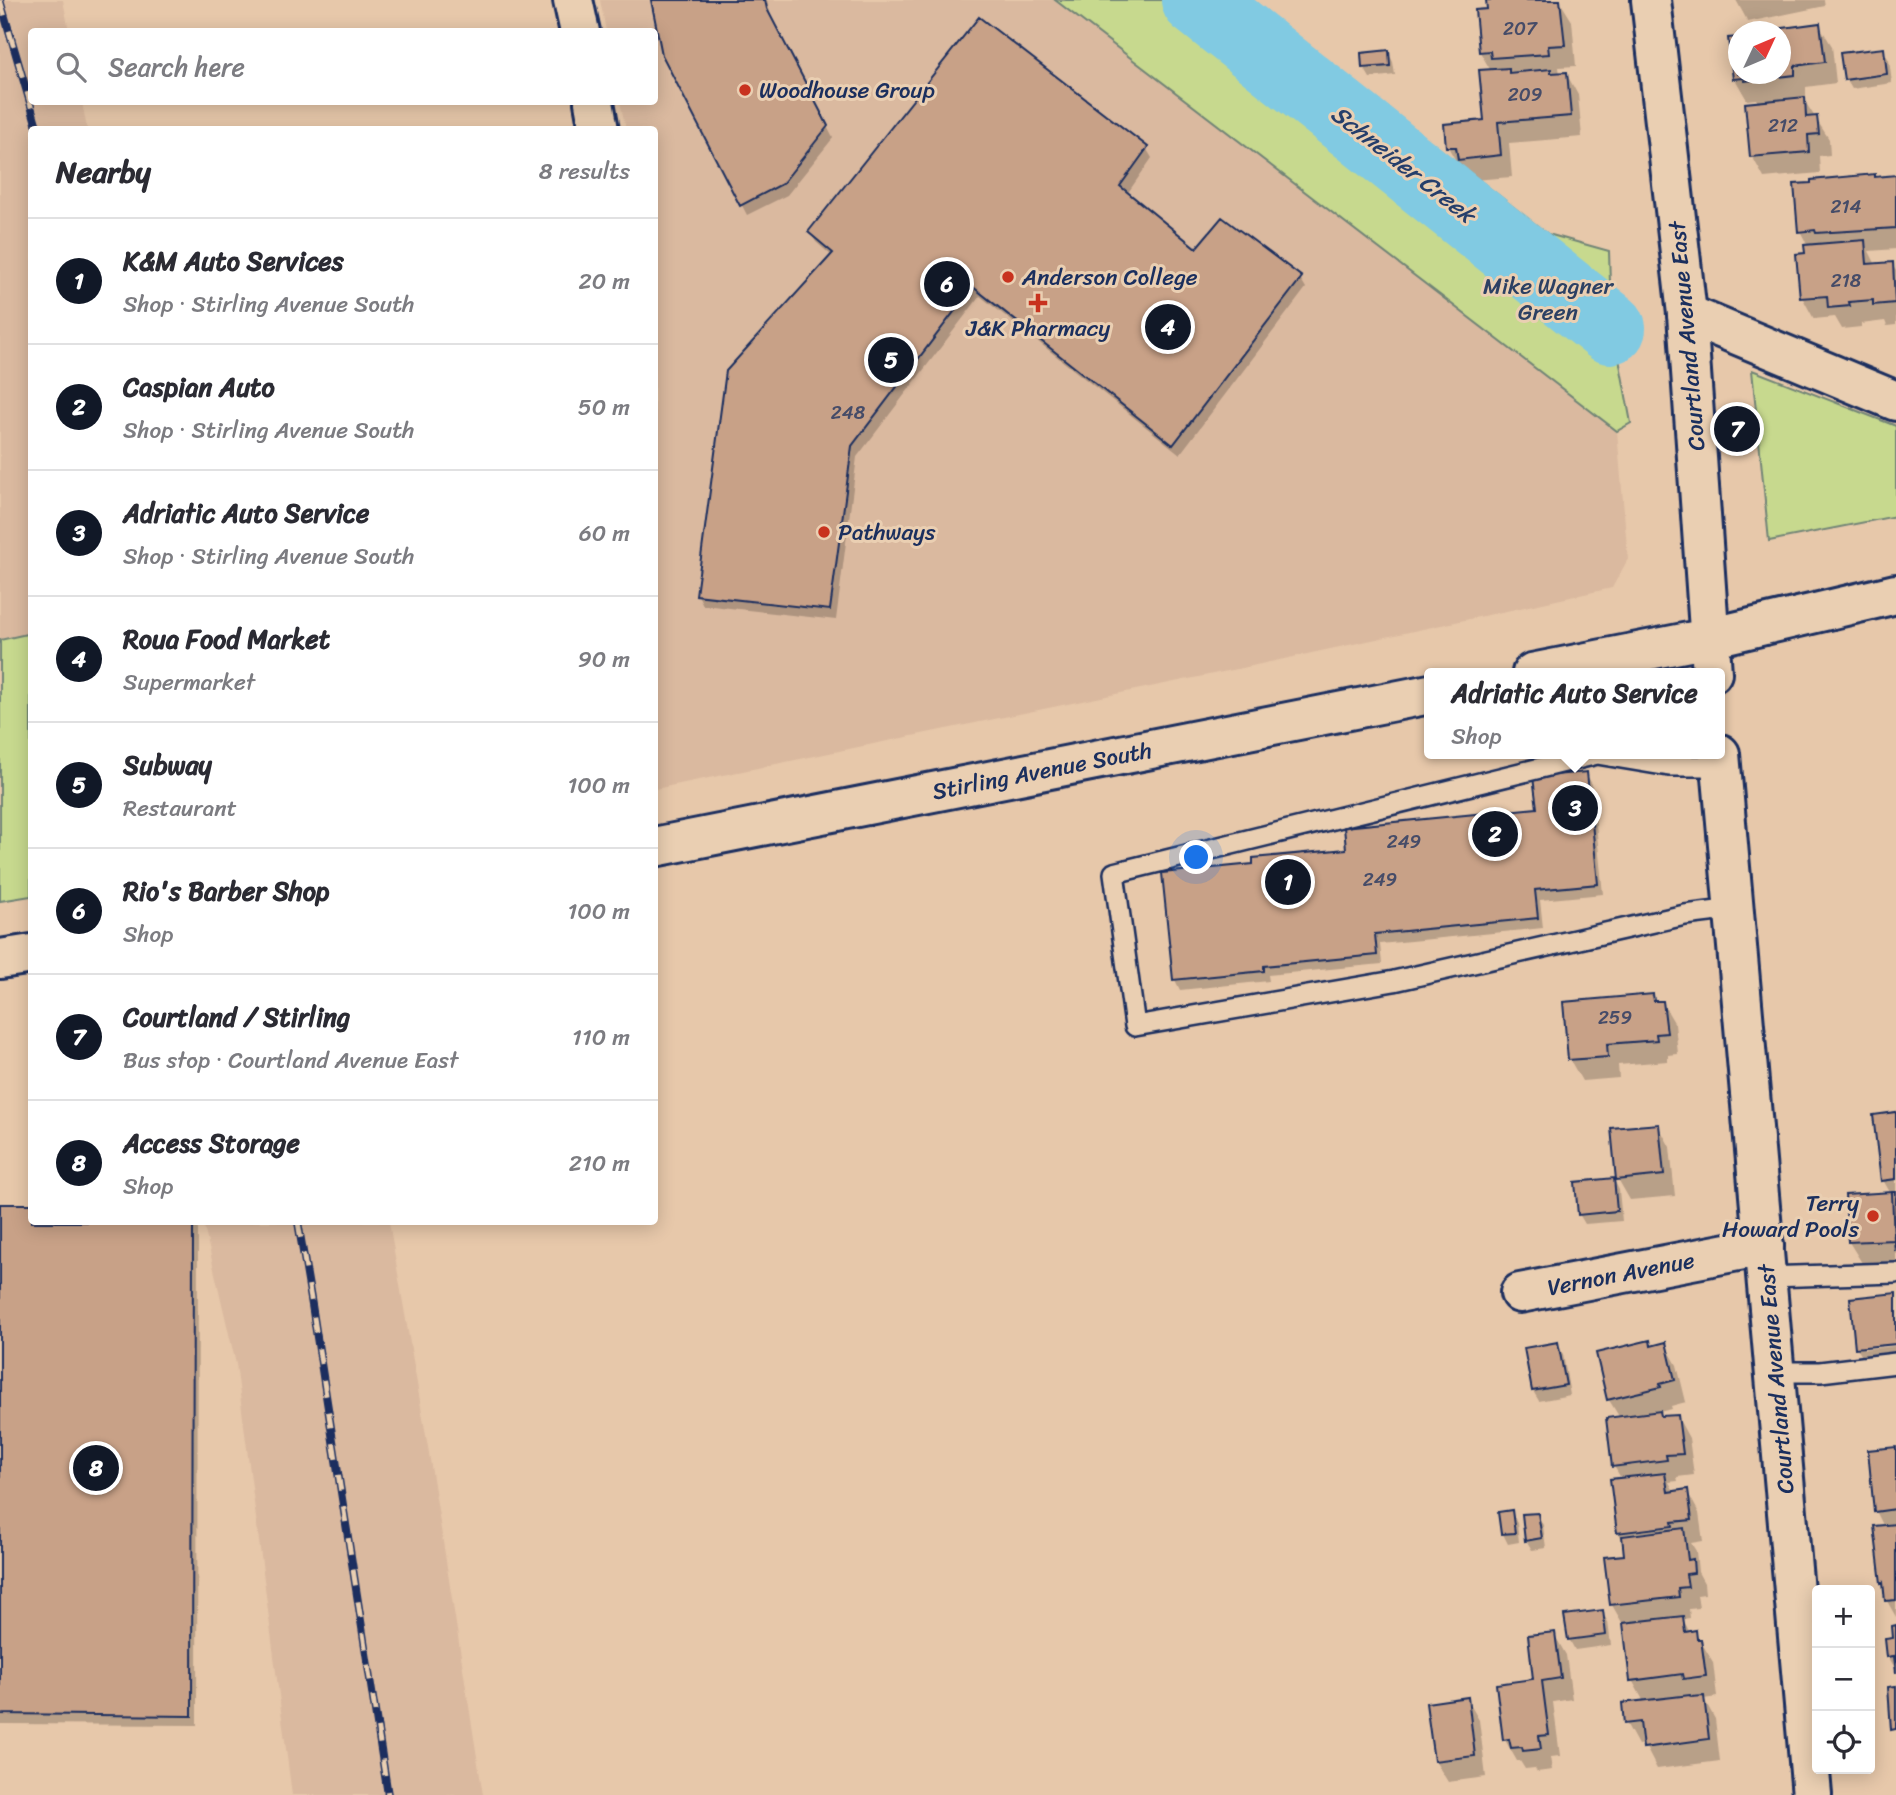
<!DOCTYPE html>
<html lang="en">
<head>
<meta charset="utf-8">
<style>
	body { margin:0; font-family:Sriracha,sans-serif; background:#f7f7f7; color:#2b2b33 }
	.controls { position:absolute; right:21px; bottom:21px; display:grid; overflow:hidden; border-radius:7px; box-shadow:0 4px 18px #0003 }
	.controls button { width:63px; height:63px; display:grid; place-items:center; padding:0; border:0; border-bottom:2px solid #e1e1e2; background:#fff; color:#2b2b33; font:35px sans-serif }
	.compass { position:absolute; left:1728px; top:21px; width:63px; height:63px; border-radius:50%; background:#fff; box-shadow:0 4px 18px #0003; rotate:46deg }
	.you { position:absolute; left:1197px; top:858px; width:24px; height:24px; margin:-18px; border:5px solid #fff; border-radius:50%; background:#1a73e8; box-shadow:0 0 0 10px #1a73e833 }
	.badge { display:grid; place-items:center; width:46px; height:46px; border-radius:50%; background:#111827; color:#fff; font-size:23px; font-weight:700 }
	.pin { position:absolute; translate:-50% -50%; border:4px solid #fff; box-shadow:0 2px 7px #0006 }
	.popup { position:absolute; left:1424px; top:668px; width:301px; height:91px; box-sizing:border-box; display:grid; place-content:center; border-radius:7px; background:#fff; filter:drop-shadow(0 2px 5px #0005); font-size:23px; white-space:nowrap; color:#7c7c81 }
	.popup b { font-size:26px; color:#2b2b33 }
	.popup::after { content:''; position:absolute; left:50%; top:100%; margin-left:-14px; border:14px solid transparent; border-top-color:#fff }
	.list { margin:0; padding:0; list-style:none }
	h2 { display:flex; justify-content:space-between; align-items:center; height:91px; margin:0; padding:0 28px; font-size:30px }
	h2 small { font-size:23px; font-weight:400; color:#7c7c81 }
	.list li { display:grid; grid-template-columns:46px 1fr auto; gap:21px; align-items:center; box-sizing:border-box; height:126px; padding:0 28px; border-top:2px solid #e1e1e2 }
	.list b { display:block; font-size:26px; white-space:nowrap }
	.list p { margin:0; font-size:23px; white-space:nowrap; color:#7c7c81 }
	.list em { font-size:23px; font-style:normal; color:#7c7c81 }
	.icon { flex:none; width:38px; height:38px; fill:none; stroke:currentColor; stroke-width:2; stroke-linecap:round; stroke-linejoin:round }
	.map { position:relative; flex:none; width:1896px; height:1795px; overflow:hidden }
	.search { position:absolute; background:#fff; box-shadow:0 4px 18px #0003; left:28px; top:28px; width:630px; height:77px; display:flex; align-items:center; gap:18px; box-sizing:border-box; padding:0 24px; border-radius:7px; color:#7c7c81; font-size:26px }
	.panel { position:absolute; background:#fff; box-shadow:0 4px 18px #0003; left:28px; top:126px; width:630px; height:1099px; border-radius:7px }
	.map>svg:first-child { display:block }
	.built { fill:#dab99f }
	.green { fill:#c7d98e; stroke:#718476; stroke-width:2 }
	.shadow { fill:#0003 }
	.lines { fill:none; stroke-linecap:round; stroke-linejoin:round }
	.river { stroke:#81cae2; stroke-width:72 }
	.building { fill:#c8a187; stroke:#1b2f5e; stroke-width:2 }
	.lane-casing { stroke:#1b2f5e; stroke-width:24 }
	.street-casing { stroke:#1b2f5e; stroke-width:44 }
	.secondary-casing { stroke:#1b2f5e; stroke-width:44 }
	.lane { stroke:#eacfb2; stroke-width:19 }
	.street { stroke:#eacfb2; stroke-width:38 }
	.secondary { stroke:#eacfb2; stroke-width:38 }
	.rail-casing { stroke:#1b2f5e; stroke-width:8 }
	.rail { stroke:#eacfb2; stroke-width:5; stroke-dasharray:16; stroke-linecap:butt }
	.poi-dot { fill:#c8321e; stroke:#eacfb2; stroke-width:2.5 }
	.labels { text-anchor:middle; dominant-baseline:central; stroke-width:6; stroke-linejoin:round; paint-order:stroke }
	.number-label { font-size:19px; fill:#464c68 }
	.poi-label { font-size:23px; fill:#1b2f5e; stroke:#eacfb2; text-anchor:start }
	.park-label { font-size:23px; fill:#2c4063; stroke:#eacfb2 }
	.street-label { font-size:23px; fill:#1b2f5e; stroke:#eacfb2 }
	.water-label { font-size:24px; font-style:italic; fill:#253e6b; stroke:#eacfb2 }
</style>
</head>
<body>
<div class="map">
<svg width="1896" height="1795" viewBox="0 0 1896 1795">
	<rect width="100%" height="100%" fill="#e7c8aa"/>
	<filter id="ink" filterUnits="userSpaceOnUse"><feTurbulence type="fractalNoise" baseFrequency=".0143" numOctaves="2"/><feDisplacementMap in="SourceGraphic" scale="14" xChannelSelector="R" yChannelSelector="G"/><feConvolveMatrix kernelMatrix="1 2 1 2 8 2 1 2 1" color-interpolation-filters="sRGB"/></filter>
	<g filter="url(#ink)">
		<path class="built" d="M0 0H63L69 31 32 32V102H82L87 129 32 130 31 633 0 640Z
			M600 0H1055L1617 431 1628 559 1612 588 1247 667 655 789 654 130 626 129 620 102H654V32L606 31Z
			M203 1222H389L428 1447 483 1795H292L236 1364Z"/>
		<path class="green" d="M1055 0H1251L1548 234 1609 251 1611 316 1631 423 1617 431Z
			M1752 370 1896 426V516L1769 541Z
			M31 633V896L0 901V640Z"/>
		<path class="shadow" d="M652 0H767L772 21 833 138 787 195 747 215 663 54Z
			M1488 0H1559L1572 21 1576 66 1559 67 1560 74 1566 73 1578 95 1582 137 1509 143 1512 177 1472 180 1465 168H1460L1448 147 1486 122 1491 71 1480 52 1489 10Z
			M1736 0H1824L1825 6 1748 22Z
			M1819 25 1832 46 1836 83 1806 87V96L1802 97 1829 139 1830 155 1819 156 1820 173 1764 178 1752 156 1759 103 1757 99 1747 100 1735 79 1730 40 1738 39V74H1780Z
			M1883 50 1889 60 1892 83 1852 89 1846 79Z
			M1388 52 1393 62 1395 75 1370 78 1364 68Z
			M1146 148 1152 158 1127 194 1196 250 1300 278 1306 288 1180 454 980 296 857 457 836 620 703 605 698 595 832 256 816 242 810 232Z
			M1896 177V249L1869 251 1876 265 1892 264 1896 271V325L1887 326 1885 321 1861 324V327L1842 329 1835 317 1814 319 1802 297 1808 246 1800 231 1876 179Z
			M1586 774 1592 784 1603 894 1540 900 1543 928 1380 944 1382 964 1268 975 1269 981 1180 990 1175 980 1255 866 1348 850 1539 810Z
			M1652 996 1656 1003 1662 1002 1675 1024 1678 1054 1668 1055V1061L1618 1065 1619 1078 1582 1081 1570 1060Z
			M1896 1114V1261L1862 1263 1849 1242 1891 1194 1883 1180Z
			M1658 1125 1670 1147 1675 1196 1630 1200 1618 1179Z
			M1614 1180 1619 1190 1622 1221 1585 1224 1579 1214Z
			M0 1205 32 1222H198L197 1725 0 1724Z
			M1896 1295V1342L1864 1345V1349L1896 1346V1366L1869 1369 1857 1348Z
			M1557 1344 1563 1354 1570 1395 1539 1401 1533 1391Z
			M1665 1344 1677 1365 1686 1402 1671 1406 1672 1409 1659 1412 1662 1418 1677 1416 1689 1438 1694 1475 1677 1477 1678 1481 1669 1482 1675 1493 1687 1491 1699 1513 1703 1541 1691 1543 1696 1551 1698 1572 1704 1583 1705 1594 1697 1595 1699 1608 1689 1609 1690 1618 1683 1619 1690 1633 1695 1632 1713 1662 1717 1697 1704 1699 1715 1719 1720 1761 1657 1769 1644 1744 1638 1745 1626 1723 1644 1702 1632 1680 1624 1626 1612 1605 1606 1559 1626 1557 1624 1543 1619 1533 1612 1481 1622 1480 1614 1466 1620 1418 1609 1400 1598 1354 1652 1347Z
			M1896 1448V1617L1887 1601 1885 1587 1883 1582 1884 1527 1876 1511Z
			M1511 1512 1517 1522 1519 1542 1508 1544 1503 1534Z
			M1537 1514 1543 1525 1546 1548 1532 1550 1526 1540Z
			M1602 1612 1608 1622 1611 1645 1575 1650 1569 1639Z
			M1896 1627V1670L1888 1656 1895 1640Z
			M1554 1634 1566 1655 1572 1699 1553 1702 1560 1756 1550 1757 1552 1770 1537 1772 1535 1768 1525 1769 1520 1761H1517L1505 1740 1498 1685 1535 1681Z
			M1467 1699 1479 1720 1486 1777 1448 1782 1435 1761Z"/>
		<g class="lines">
			<path class="river" d="M1197 0 1610 328"/>
		</g>
		<path class="building" d="M651 0H765L767 9 828 126 782 184 740 206 662 55Z
			M1486 0H1560L1565 45 1548 46 1549 54 1491 58 1490 51 1479 52 1475 10 1487 9Z
			M979 17 1148 147 1120 186 1196 248 1222 217 1302 277 1173 445 973 287 852 446 830 610 696 595 726 371 833 253 808 232Z
			M1820 23 1825 62 1795 66V75L1745 81 1744 78 1733 79 1728 38 1738 37V74H1780V32H1754Z
			M1884 48 1887 74 1844 80 1840 53Z
			M1389 50 1390 66 1362 68 1361 53Z
			M1509 68V73L1551 69V73L1567 72 1571 116 1498 122 1501 155 1458 160 1456 147H1446L1444 124 1484 120 1479 70Z
			M1805 97 1806 117 1817 116 1819 134 1808 135 1809 152 1750 157 1745 103Z
			M1875 174V177L1896 175V228L1816 233 1815 230 1798 232 1794 184 1811 183V180Z
			M1865 240 1867 264 1893 262 1895 303 1873 305V300L1849 302 1850 306 1828 308 1827 296 1800 298 1796 254 1805 253 1804 245Z
			M1587 772 1598 884 1535 890 1538 918 1375 934 1377 955 1264 966V971L1173 980 1162 873 1253 864V858L1346 849 1344 827 1537 808 1533 777Z
			M1653 994 1654 1001H1663L1667 1033 1656 1034 1657 1040 1607 1044 1608 1057 1568 1060 1563 1002Z
			M1896 1112V1179L1881 1181 1873 1115Z
			M1659 1124 1664 1175 1616 1180 1611 1128Z
			M1614 1178 1617 1211 1578 1215 1575 1182Z
			M1892 1192H1896L1895 1251 1894 1240Z
			M1892 1192 1894 1240 1848 1242 1845 1195Z
			M0 1204H32V1222H193L192 1716 0 1714Z
			M1896 1293V1344L1855 1348 1850 1298Z
			M1650 1340 1651 1346 1666 1342 1675 1380 1660 1384 1661 1387 1607 1400 1596 1353Z
			M1558 1342 1566 1385 1532 1391 1524 1348Z
			M1660 1411 1661 1416 1678 1415 1683 1454 1666 1455 1667 1460 1612 1467 1606 1418Z
			M1896 1447V1509L1874 1512 1868 1450Z
			M1665 1473 1668 1492 1688 1489 1692 1520 1672 1522 1673 1526 1617 1533 1610 1479Z
			M1512 1510 1515 1533 1501 1534 1498 1512Z
			M1538 1513 1542 1538 1525 1541 1522 1514Z
			M1896 1524V1600L1885 1601 1883 1582 1881 1583 1874 1526Z
			M1684 1528 1688 1560 1693 1559 1694 1573 1686 1574 1688 1587 1678 1588 1679 1597 1610 1605 1604 1557 1624 1555 1622 1536Z
			M1603 1610 1606 1635 1568 1640 1564 1615Z
			M1683 1616 1685 1632 1696 1630 1697 1639H1701L1706 1676 1683 1679 1682 1674 1630 1681 1623 1623Z
			M1896 1625V1673L1894 1656 1887 1657 1885 1639 1893 1638 1892 1626Z
			M1555 1632 1561 1678 1542 1681 1549 1735 1539 1736 1541 1749 1523 1751 1522 1747 1511 1748 1509 1739 1503 1740 1496 1684 1533 1679 1528 1635Z
			M1896 1686V1729L1891 1730 1888 1687Z
			M1690 1695 1691 1697 1704 1696 1709 1739 1643 1748 1640 1722 1624 1724 1622 1703Z
			M1468 1697 1475 1756 1434 1761 1426 1703Z"/>
		<g class="lines">
			<g class="lane-casing">
				<path id="lane" d="M1721 766H1669L1597 754 1114 873 1135 1026 1394 981 1685 915 1734 909
					M1766 1277 1896 1273
					M1775 1372H1820L1896 1363"/>
			</g>
			<g class="street-casing">
				<path id="street" d="M573 0 580 32
					M594 102 599 130
					M1687 314 1896 401
					M1520 1293 1764 1246"/>
			</g>
			<g class="secondary-casing">
				<path id="secondary" d="M1651 0 1687 314 1712 673
					M1532 673 1709 638 1896 594
					M1720 754 1812 1795
					M654 847 1430 694
					M0 959 32 954"/>
			</g>
			<use href="#lane" class="lane"/>
			<use href="#street" class="street"/>
			<use href="#secondary" class="secondary"/>
			<g class="rail-casing">
				<path id="rail" d="M0 0 38 130
					M298 1222 312 1305 388 1795"/>
			</g>
			<use href="#rail" class="rail"/>
		</g>
	</g>
	<g class="poi-dot">
		<circle cx="745" cy="90" r="7"/>
		<circle cx="1008" cy="277" r="7"/>
		<path d="M1034.5 292.5h7v7h7v7h-7v7h-7v-7h-7v-7h7z"/>
		<circle cx="824" cy="532" r="7"/>
		<circle cx="1873" cy="1216" r="7"/>
	</g>
	<g class="labels">
		<g class="number-label">
			<text x="1520" y="28">207</text>
			<text x="1525" y="94">209</text>
			<text x="1783" y="125">212</text>
			<text x="1846" y="206">214</text>
			<text x="1846" y="280">218</text>
			<text x="848" y="412">248</text>
			<text x="1404" y="841">249</text>
			<text x="1380" y="879">249</text>
			<text x="1615" y="1017">259</text>
		</g>
		<g class="poi-label">
			<text x="759" y="90">Woodhouse Group</text>
			<text x="1022" y="277">Anderson College</text>
			<text x="1038" y="328" text-anchor="middle">J&amp;K Pharmacy</text>
			<text x="838" y="532">Pathways</text>
			<text x="1859" y="1203" text-anchor="end">Terry<tspan x="1859" dy="26">Howard Pools</tspan></text>
		</g>
		<g class="park-label">
			<text x="1548" y="286">Mike Wagner<tspan x="1548" dy="26">Green</tspan></text>
		</g>
		<g class="street-label">
			<text transform="translate(1687 336) rotate(-95)">Courtland Avenue East</text>
			<text transform="translate(1042 771) rotate(-11)">Stirling Avenue South</text>
			<text transform="translate(1621 1274) rotate(-11)">Vernon Avenue</text>
			<text transform="translate(1776 1379) rotate(-95)">Courtland Avenue East</text>
		</g>
		<g class="water-label">
			<text transform="translate(1403 164) rotate(38)">Schneider Creek</text>
		</g>
	</g>
</svg>
<div class="controls">
<button>+</button>
<button>−</button>
<button><svg class="icon" aria-label="locate" viewBox="0 0 24 24"><circle cx="12" cy="12" r="6"/><path d="M12 2v4M12 18v4M2 12h4M18 12h4"/></svg></button>
</div>
<svg class="compass" viewBox="-18 -18 36 36"><path d="M0-13l5 13h-10z" fill="#e53935"/><path d="M0 13l5-13h-10z" fill="#7c7c81"/></svg>
<div class="you"></div>
<div class="pin badge" style="left:1288px;top:882px">1</div>
<div class="pin badge" style="left:1495px;top:834px">2</div>
<div class="pin badge" style="left:1575px;top:808px">3</div>
<div class="popup"><b>Adriatic Auto Service</b>Shop</div>
<div class="pin badge" style="left:1168px;top:327px">4</div>
<div class="pin badge" style="left:891px;top:360px">5</div>
<div class="pin badge" style="left:947px;top:284px">6</div>
<div class="pin badge" style="left:1737px;top:429px">7</div>
<div class="pin badge" style="left:96px;top:1468px">8</div>
<div class="search"><svg class="icon" aria-label="search" viewBox="0 0 24 24"><circle cx="10" cy="10" r="6"/><path d="M15 15l6 6"/></svg>Search here</div>
<section class="panel">
<h2>Nearby<small>8 results</small></h2>
<ul class="list">
<li><span class="badge">1</span><div><b>K&amp;M Auto Services</b><p>Shop · Stirling Avenue South</p></div><em>20 m</em></li>
<li><span class="badge">2</span><div><b>Caspian Auto</b><p>Shop · Stirling Avenue South</p></div><em>50 m</em></li>
<li><span class="badge">3</span><div><b>Adriatic Auto Service</b><p>Shop · Stirling Avenue South</p></div><em>60 m</em></li>
<li><span class="badge">4</span><div><b>Roua Food Market</b><p>Supermarket</p></div><em>90 m</em></li>
<li><span class="badge">5</span><div><b>Subway</b><p>Restaurant</p></div><em>100 m</em></li>
<li><span class="badge">6</span><div><b>Rio's Barber Shop</b><p>Shop</p></div><em>100 m</em></li>
<li><span class="badge">7</span><div><b>Courtland / Stirling</b><p>Bus stop · Courtland Avenue East</p></div><em>110 m</em></li>
<li><span class="badge">8</span><div><b>Access Storage</b><p>Shop</p></div><em>210 m</em></li>
</ul>
</section>
</div>
</body>
</html>
